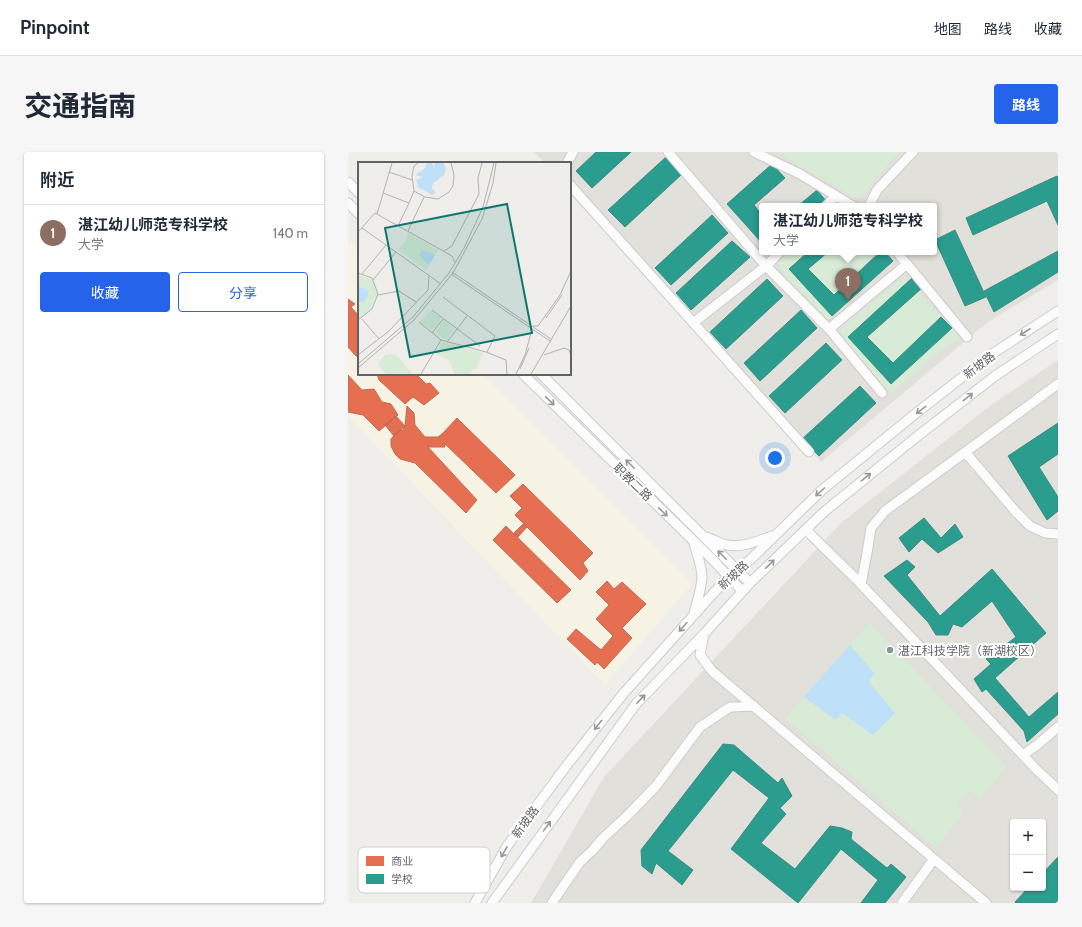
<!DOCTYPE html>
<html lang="zh">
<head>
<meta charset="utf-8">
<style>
	body { margin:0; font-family:Cabin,"Noto Sans SC",sans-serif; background:#f6f6f7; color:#1f2937 }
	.controls { position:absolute; right:12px; bottom:12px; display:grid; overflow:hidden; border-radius:4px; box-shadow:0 1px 3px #0004 }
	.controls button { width:36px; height:36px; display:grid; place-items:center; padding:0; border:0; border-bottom:1px solid #e0e1e3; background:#fff; color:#1f2937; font:20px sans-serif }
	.you { position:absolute; left:427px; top:306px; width:14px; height:14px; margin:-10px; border:3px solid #fff; border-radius:50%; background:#1a73e8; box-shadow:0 0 0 6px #1a73e833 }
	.badge { display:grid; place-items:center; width:26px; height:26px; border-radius:50%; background:#2563eb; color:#fff; font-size:13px; font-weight:700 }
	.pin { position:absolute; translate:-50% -33px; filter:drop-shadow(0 1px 2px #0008) }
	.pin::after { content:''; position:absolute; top:21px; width:14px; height:12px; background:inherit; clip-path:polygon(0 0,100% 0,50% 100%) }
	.popup { position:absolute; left:411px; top:51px; width:178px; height:52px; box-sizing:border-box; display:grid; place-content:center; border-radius:4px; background:#fff; filter:drop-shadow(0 1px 3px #0005); font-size:13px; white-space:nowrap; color:#747a83 }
	.popup b { font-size:15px; color:#1f2937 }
	.popup::after { content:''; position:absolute; left:50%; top:100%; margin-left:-8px; border:8px solid transparent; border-top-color:#fff }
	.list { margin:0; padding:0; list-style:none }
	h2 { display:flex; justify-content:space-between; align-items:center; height:52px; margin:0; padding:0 16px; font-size:17px }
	h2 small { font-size:13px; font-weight:400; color:#747a83 }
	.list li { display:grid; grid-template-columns:26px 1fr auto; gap:12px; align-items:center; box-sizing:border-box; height:56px; padding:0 16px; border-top:1px solid #e0e1e3 }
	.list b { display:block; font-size:15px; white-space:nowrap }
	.list p { margin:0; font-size:13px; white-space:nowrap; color:#747a83 }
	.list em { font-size:13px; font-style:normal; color:#747a83 }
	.actions { display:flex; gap:8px; padding:12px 16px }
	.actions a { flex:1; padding:9px 0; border:1px solid #2563eb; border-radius:4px; text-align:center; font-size:14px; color:#2563eb }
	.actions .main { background:#2563eb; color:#fff }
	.map { position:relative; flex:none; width:710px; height:751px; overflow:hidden; border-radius:4px }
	header { display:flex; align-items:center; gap:24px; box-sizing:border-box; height:56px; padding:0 20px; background:#fff; border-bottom:1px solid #e0e1e3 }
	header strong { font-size:19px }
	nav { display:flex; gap:22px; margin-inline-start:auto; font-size:14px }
	.intro { display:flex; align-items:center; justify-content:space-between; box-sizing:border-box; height:96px; padding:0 24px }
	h1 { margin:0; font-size:28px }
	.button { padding:10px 18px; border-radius:4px; background:#2563eb; color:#fff; font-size:14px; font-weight:700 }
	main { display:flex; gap:24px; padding:0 24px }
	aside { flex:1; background:#fff; border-radius:4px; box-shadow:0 1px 3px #0004 }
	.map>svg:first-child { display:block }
	.commercial { fill:#f7f3e4 }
	.education { fill:#e2e0da; fill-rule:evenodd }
	.green { fill:#d8ebd6 }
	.water { fill:#bfe0f9 }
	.shops { fill:#e76f51; stroke:#be6b58 }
	.schools { fill:#2a9d8f; stroke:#3a8c83 }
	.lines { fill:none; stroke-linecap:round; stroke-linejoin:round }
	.minor-casing { stroke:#cbcccc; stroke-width:11 }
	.minor { stroke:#fdfcfc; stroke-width:9 }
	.oneway { stroke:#96999c }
	.poi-dot { fill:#919496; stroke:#fff; stroke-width:1.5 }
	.labels { text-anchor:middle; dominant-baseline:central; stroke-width:4; stroke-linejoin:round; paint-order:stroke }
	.street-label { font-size:12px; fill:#5f6368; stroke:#fff }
	.poi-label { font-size:12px; fill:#5f6368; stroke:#fff; text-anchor:start }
	.inset-road { fill:none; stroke:#b1b2b2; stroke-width:1 }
	.view { fill:#0f766e; fill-opacity:0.15; stroke:#0f766e; stroke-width:2 }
	.inset-edge { fill:none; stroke:#5f6368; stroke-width:2 }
	.key { fill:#fff; stroke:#cfd0d2; stroke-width:1 }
	.key-label { font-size:11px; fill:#5f6368 }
</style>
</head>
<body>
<header>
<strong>Pinpoint</strong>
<nav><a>地图</a><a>路线</a><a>收藏</a></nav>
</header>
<div class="intro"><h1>交通指南</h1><a class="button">路线</a></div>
<main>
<aside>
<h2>附近<small></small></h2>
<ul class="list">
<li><span class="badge" style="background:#8d6e63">1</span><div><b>湛江幼儿师范专科学校</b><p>大学</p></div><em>140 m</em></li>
</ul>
<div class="actions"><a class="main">收藏</a><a>分享</a></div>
</aside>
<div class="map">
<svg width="710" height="751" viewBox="0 0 710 751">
	<rect width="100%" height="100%" fill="#efeeea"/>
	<path class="commercial" d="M0 88 11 99V222H134L344 432 257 533 0 264Z"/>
	<path class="education" d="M186 0H710V128L640 170 473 310 222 39V11H197ZM414 54H586V100H414Z
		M710 208V751H183L256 625 493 371 643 253ZM665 670H695V736H665Z"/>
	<path class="green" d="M428 0H551L510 47Z
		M443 100H536L546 109 479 168 433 120 430 110Z
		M556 125 613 186 581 207 570 220 543 241 532 230 493 183 491 178Z
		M522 471 659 615 631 648 623 638 609 651 615 662 588 696 437 566Z"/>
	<path class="water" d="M502 493 527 522 520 529 547 561 525 583 494 561 488 568 456 545Z"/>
	<path class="shops" d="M0 147 7 152 3 155 11 164V204H8L0 195Z
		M29 222H68L78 232 82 231 91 241 76 253 65 245 57 252 31 228Z
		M0 223 14 238 26 237 34 250 43 252 50 263 31 279 15 263 0 260Z
		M59 254 66 261 67 273 77 285H90L95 281 109 266 167 323 148 341 96 291 97 295H80L129 348 118 361 67 311 52 307 47 302 43 294V287L47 282 51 279 55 278 57 274Z
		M48 264 57 274 46 284 37 273Z
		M175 332 245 401 235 411 240 419 232 428 167 363 174 356 162 344Z
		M176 371 179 375 170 385 166 381Z
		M158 374 223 438 209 451 145 388Z
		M259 429 266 437 274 430 298 452 274 476 284 486 256 517 249 510 247 513 219 487 228 477 253 498 265 484 248 467 261 453 248 440Z"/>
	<path class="schools" d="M248 0H283L244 36 228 19Z
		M318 5 334 22 277 75 260 58Z
		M424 12 437 26 406 53 414 63V91L379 52Z
		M709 24 710 26V73L699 49 625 83 618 66Z
		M469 38 479 50 475 54H450Z
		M364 63 380 81 323 133 307 116Z
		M607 78 638 145 617 154 587 88Z
		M384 89 402 105 343 158 328 141Z
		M710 99V120L646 160 636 139Z
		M460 100H480L460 117 486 143 532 100H537L545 109 484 164 441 117Z
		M564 126 574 136 519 185 545 211 593 165 604 176 543 232 500 185Z
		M419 127 435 144 378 197 362 180Z
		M453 158 469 176 412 229 396 211Z
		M478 191 494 208 437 261 421 244Z
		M512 234 528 251 471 304 454 287Z
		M710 271V302L691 315 710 345V359L699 368 660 304Z
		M576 366 593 386 607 372 615 385 590 401 574 387 561 400 551 386Z
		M559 408 567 415 559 423 592 464 644 417 698 481 647 526 681 565 710 540V562L679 590 676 579 638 537 634 540 626 527 643 512 638 507 668 485 644 449 614 475 605 472 600 483H588L580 470 536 424Z
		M375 592 386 593 430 631 434 626 444 644 432 656 438 662 413 691 447 717 482 674 494 676 504 680 503 687 539 716 543 712 558 725 537 751H513L530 728 493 697 450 751 383 697 421 646 385 618 320 699 345 718 334 733 308 711 304 722 294 714 293 698Z
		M710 705V751H668L667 750 680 736H695V721Z"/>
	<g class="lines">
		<g class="minor-casing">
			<path id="minor" d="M320 0 418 114 481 177 534 241
				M406 0 452 22 505 54
				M219 11 225 0
				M0 30 11 41
				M222 33 461 300
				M0 51 11 62
				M478 54 488 44
				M521 54 529 38 565 0
				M549 100 619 185
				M345 171 418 114 432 100
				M481 177 559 112
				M175 222 364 407 394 439
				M193 222 402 431
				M617 300 668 360 682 374 697 381 710 382
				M458 378 507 426 687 616 710 638
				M358 385C365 387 372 392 379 393 395 396 409 389 424 384
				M346 391C349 403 354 414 354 426 353 438 349 450 346 461
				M513 432 519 401 523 376 537 359 710 232
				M356 482 352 503 364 519 638 751
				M675 603 689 593 710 575
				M127 751 159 694 219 613 275 542 380 425 402 408 474 338 567 262 644 202 710 159
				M144 751 288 552 356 482 402 431 477 359 571 283 647 224 710 182
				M204 751 212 739 232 710 245 698 255 686 280 663 308 634 352 575 382 555 406 554
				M554 751 586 707"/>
		</g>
		<use href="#minor" class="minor"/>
	</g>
	<defs><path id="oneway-shaft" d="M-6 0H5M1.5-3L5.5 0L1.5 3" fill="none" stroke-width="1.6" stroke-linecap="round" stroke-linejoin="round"/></defs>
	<g class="oneway">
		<use href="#oneway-shaft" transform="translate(677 180) rotate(147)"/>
		<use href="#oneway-shaft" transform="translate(620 245) rotate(-38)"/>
		<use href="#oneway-shaft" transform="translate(202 249) rotate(44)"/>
		<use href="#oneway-shaft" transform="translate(573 258) rotate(142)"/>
		<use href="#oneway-shaft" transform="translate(282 312) rotate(-135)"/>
		<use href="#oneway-shaft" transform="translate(518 325) rotate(-39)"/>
		<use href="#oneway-shaft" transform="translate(472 340) rotate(138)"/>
		<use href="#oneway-shaft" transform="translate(315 360) rotate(44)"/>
		<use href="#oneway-shaft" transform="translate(374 403) rotate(-135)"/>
		<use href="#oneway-shaft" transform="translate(422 412) rotate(-44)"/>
		<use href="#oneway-shaft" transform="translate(335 475) rotate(132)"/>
		<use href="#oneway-shaft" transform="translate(293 547) rotate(-46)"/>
		<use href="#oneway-shaft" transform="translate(250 573) rotate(128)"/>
		<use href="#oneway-shaft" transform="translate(199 674) rotate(-54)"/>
		<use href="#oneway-shaft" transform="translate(156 700) rotate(120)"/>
	</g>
	<circle class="poi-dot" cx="542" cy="498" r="4"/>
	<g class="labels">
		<g class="street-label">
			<text transform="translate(631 213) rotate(-37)">新坡路</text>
			<text transform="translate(285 330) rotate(44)">职教二路</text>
			<text transform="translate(385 423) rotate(-43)">新坡路</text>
			<text transform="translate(177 670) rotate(-54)">新坡路</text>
		</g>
		<g class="poi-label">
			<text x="550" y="498">湛江科技学院（新湖校区）</text>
		</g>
	</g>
	<g transform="translate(10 10)">
		<rect width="213" height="213" fill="#efeeea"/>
		<path d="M50 71 80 88 68 108 40 87 47 80ZM0 113 13 117 18 123 20 132 12 148 0 157ZM73 148 84 157 74 168 62 160ZM86 158 96 167 88 178 77 171ZM85 180 125 191 118 207H115L112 212H96L92 199 78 192ZM33 192 39 193 54 212H28L20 202 27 193Z" fill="#d8ebd6"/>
		<path d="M69 1H74L76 6 77 1H85L88 6 86 13 75 21 74 26 78 31 74 33 60 25 58 18 65 15 57 13 66 7ZM64 88 77 93 71 103 61 93ZM0 124 10 129V134L6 140 0 139Z" fill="#bfe0f9"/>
		<path class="inset-road" d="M60 1 56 4 54 14 56 29 67 35 80 37 91 30 95 24 96 13 93 1M31 10 54 18M25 31 51 41 40 64M51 41 56 29M19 52 34 1M4 66 83 122M50 69 66 35M0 70 17 51 94 94 97 100M86 89 94 84 121 32 120 16 124 1M94 110 193 177M0 111 14 116 20 132 14 147 0 158M4 112 28 83M93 112 192 179M15 118 38 90M20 133 41 129 58 140M85 135 137 174 129 190M74 148 122 184M188 156 204 133M4 157 21 177M61 160 83 178M175 164H180L202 133 213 109M74 171 85 157M89 180 109 154M0 193 31 169 70 128 71 114M186 193 206 186 211 188 213 194M0 202 55 155 91 111 106 86 125 45 136 1M0 206 56 158 95 111 124 57 135 21 138 1M162 207 171 186M63 212 83 178 128 190 148 198 149 212M158 212 167 193 174 167M173 212 213 144"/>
		<path class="view" d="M149 42 174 171 52 195 27 66Z"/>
		<rect width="213" height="213" class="inset-edge"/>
	</g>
	<rect x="10" y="695" width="132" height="46" rx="6" class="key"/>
	<rect x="18" y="704" width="18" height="10" fill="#e76f51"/>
	<rect x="18" y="722" width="18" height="10" fill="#2a9d8f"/>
	<g class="key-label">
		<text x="43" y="713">商业</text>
		<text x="43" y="731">学校</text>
	</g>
</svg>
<div class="controls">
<button>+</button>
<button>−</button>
</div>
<div class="you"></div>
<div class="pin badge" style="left:500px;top:149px;background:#8d6e63">1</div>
<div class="popup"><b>湛江幼儿师范专科学校</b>大学</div>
</div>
</main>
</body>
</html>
